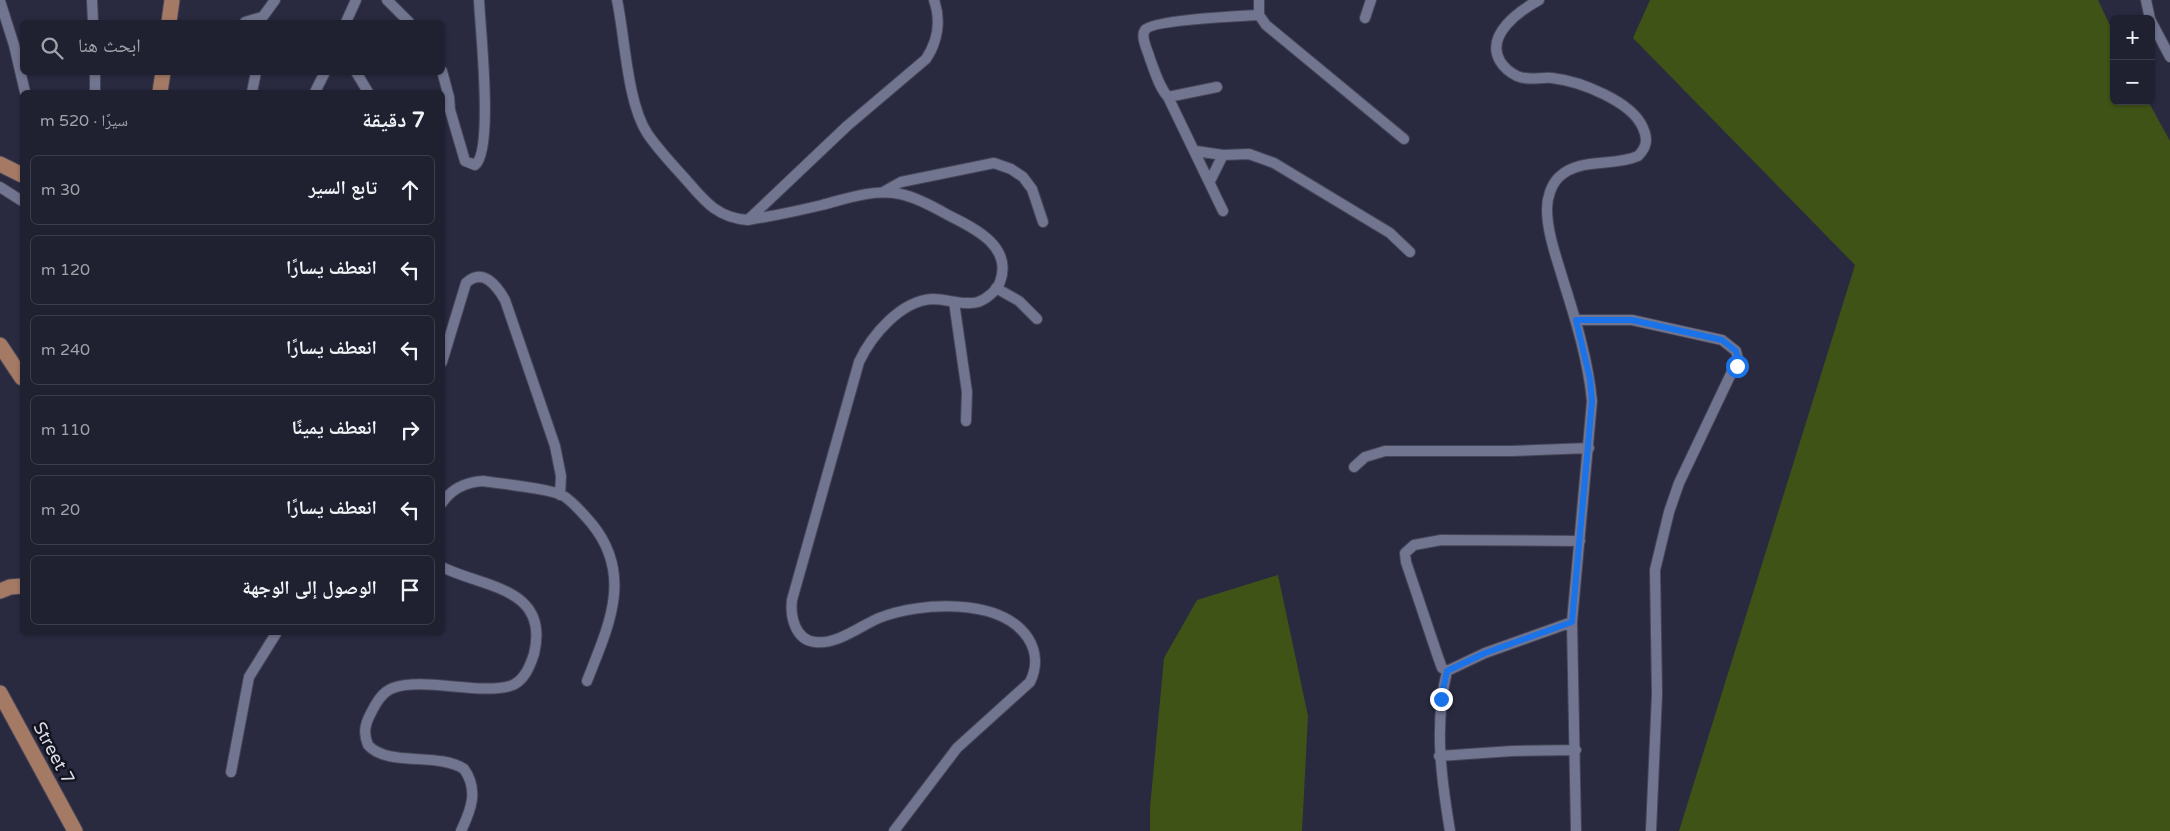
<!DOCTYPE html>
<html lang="ar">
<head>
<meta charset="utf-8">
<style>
	body { margin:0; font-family:"Varela Round","Noto Naskh Arabic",sans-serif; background:#2c2d3c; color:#f1f3f6; direction:rtl }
	.controls { position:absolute; right:15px; top:15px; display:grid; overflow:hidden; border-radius:8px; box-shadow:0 1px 4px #0004 }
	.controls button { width:45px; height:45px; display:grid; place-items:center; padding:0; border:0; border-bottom:1px solid #3c3e4c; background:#1f2030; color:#f1f3f6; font:25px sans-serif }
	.stop { position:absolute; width:15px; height:15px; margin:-11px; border:4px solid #1a73e8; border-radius:50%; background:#fff }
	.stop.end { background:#1a73e8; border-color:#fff; box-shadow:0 1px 5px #0008 }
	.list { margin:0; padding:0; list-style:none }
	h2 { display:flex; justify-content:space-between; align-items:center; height:65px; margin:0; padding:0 20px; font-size:21px }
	h2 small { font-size:16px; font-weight:400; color:#a1a3ab }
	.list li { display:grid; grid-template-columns:32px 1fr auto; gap:15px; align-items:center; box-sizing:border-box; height:70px; margin:0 10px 10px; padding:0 10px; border:1px solid #3c3e4c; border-radius:8px }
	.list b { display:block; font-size:19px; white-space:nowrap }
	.list em { font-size:16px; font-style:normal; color:#a1a3ab }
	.icon { flex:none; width:28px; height:28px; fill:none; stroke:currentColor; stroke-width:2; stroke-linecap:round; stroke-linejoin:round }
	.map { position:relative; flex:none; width:2170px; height:831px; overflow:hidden; direction:ltr }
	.search { position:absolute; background:#1f2030; box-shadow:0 1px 4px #0004; left:20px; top:20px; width:425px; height:55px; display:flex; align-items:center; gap:12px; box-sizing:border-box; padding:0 18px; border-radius:8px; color:#a1a3ab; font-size:19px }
	.panel { position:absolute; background:#1f2030; box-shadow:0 1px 4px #0004; left:20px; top:90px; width:425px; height:545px; border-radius:8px; direction:rtl }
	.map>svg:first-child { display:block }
	.green { fill:#3f5317 }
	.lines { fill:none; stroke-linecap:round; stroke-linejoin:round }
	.minor-casing { stroke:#464659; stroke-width:12 }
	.primary-casing { stroke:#464659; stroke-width:17 }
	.minor { stroke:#72758f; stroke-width:10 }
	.primary { stroke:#a47a65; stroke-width:15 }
	.route { stroke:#1a73e8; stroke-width:6 }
	.labels { text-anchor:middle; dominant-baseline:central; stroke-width:5; stroke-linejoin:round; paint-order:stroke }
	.street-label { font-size:18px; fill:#d9dbe9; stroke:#13141e }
</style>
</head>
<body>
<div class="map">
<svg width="2170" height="831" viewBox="0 0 2170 831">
	<rect width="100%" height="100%" fill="#292a40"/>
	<path class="green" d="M1650 0H2098L2114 34V101H2148L2170 141V831H1679L1855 265 1633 38Z
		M1278 575 1308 716 1302 831H1150V808L1164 658 1197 600Z"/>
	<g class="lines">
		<g class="minor-casing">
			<path id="minor" d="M92 0 93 22
				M387 0 409 22
				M617 0C625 37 627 102 647 133 659 151 675 167 689 183 706 203 719 218 748 220 773 216 797 211 822 205 848 198 873 189 900 194 916 197 934 207 948 215 974 228 1013 246 1000 282 997 290 987 299 978 302 963 306 948 299 933 299 901 300 871 336 859 362L792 600C790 616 795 640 815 642 837 645 860 626 879 618 919 602 1001 597 1028 638 1037 652 1037 668 1030 682L957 748 894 831
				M1259 0V15L1266 25 1404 139
				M1539 0C1519 11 1485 35 1500 61 1504 68 1511 73 1517 76 1528 81 1540 77 1552 78 1579 81 1632 101 1643 128 1648 139 1647 147 1638 156 1614 167 1580 157 1559 177 1551 185 1547 198 1547 209 1547 233 1557 259 1564 283 1576 321 1588 360 1592 401L1572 622 1576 831
				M2146 0 2150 19
				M0 1 14 45 25 92
				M1365 18 1371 0
				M2151 21 2170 57
				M245 22 262 17
				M259 22 275 0
				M346 22 356 0
				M442 71 449 97 450 110 465 161 475 165C494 151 480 26 479 0
				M95 72V92
				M356 72 368 92
				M1217 87 1168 97C1159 87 1155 72 1150 59 1148 51 1140 37 1145 30 1152 20 1242 16 1259 15
				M252 92 256 72
				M315 92 325 72
				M1168 97 1223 211
				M1196 151 1223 155 1249 154 1274 163 1390 233 1410 252
				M1210 181 1223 155
				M0 187 22 201
				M883 192 901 182 994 163 1011 169 1023 177 1032 189 1043 222
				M748 220 847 126 926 59C938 41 941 20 934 0
				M996 288 1019 301 1037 319
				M954 302 967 392 966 421
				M1575 320H1632L1722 340 1736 351 1738 359 1679 483 1669 512 1655 570 1657 694 1651 831
				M442 362 466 283C483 267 497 286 505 300L555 446 561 476 560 495
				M1354 467 1365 457 1385 451H1511L1589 448
				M442 503C452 488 466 482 483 481 502 484 547 488 562 495 574 502 583 514 592 524 634 576 608 627 587 681
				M442 567C484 588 550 587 534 654 530 666 524 682 510 686 479 695 423 677 393 688 382 692 376 703 371 713 365 724 363 733 368 745 387 767 439 752 464 769 479 790 471 810 461 831
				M1572 622 1485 653 1447 671 1442 668 1438 657 1406 562 1405 553 1414 545 1441 540 1580 541
				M1447 671C1434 725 1441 777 1450 831
				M1439 756 1512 751 1576 750
				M231 772 249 677 277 632"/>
		</g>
		<g class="primary-casing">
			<path id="primary" d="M169 22 172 0
				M160 92 163 72
				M0 164 22 175
				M0 345 22 378
				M0 591 10 587 22 586
				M0 693 75 831"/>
		</g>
		<use href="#minor" class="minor"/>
		<use href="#primary" class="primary"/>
	</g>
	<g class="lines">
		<path class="route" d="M1441 699 1447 671 1485 653 1572 622 1592 401 1590 379 1576 320H1632L1722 340 1736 351 1738 359 1737 366"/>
	</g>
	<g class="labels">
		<g class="street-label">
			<text transform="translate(54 753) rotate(62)">Street 7</text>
		</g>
	</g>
</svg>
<div class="controls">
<button>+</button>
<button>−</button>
</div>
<div class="stop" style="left:1737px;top:366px"></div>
<div class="stop end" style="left:1441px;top:699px"></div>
<div class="search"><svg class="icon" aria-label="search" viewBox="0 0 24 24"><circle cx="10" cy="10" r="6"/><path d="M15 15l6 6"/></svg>ابحث هنا</div>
<section class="panel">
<h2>7 دقيقة<small>سيرًا · 520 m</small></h2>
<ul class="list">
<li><svg class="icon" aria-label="ahead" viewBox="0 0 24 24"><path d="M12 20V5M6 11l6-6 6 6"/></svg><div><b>تابع السير</b></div><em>30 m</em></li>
<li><svg class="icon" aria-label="left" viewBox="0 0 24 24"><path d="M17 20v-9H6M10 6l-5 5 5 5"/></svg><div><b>انعطف يسارًا</b></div><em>120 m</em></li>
<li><svg class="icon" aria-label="left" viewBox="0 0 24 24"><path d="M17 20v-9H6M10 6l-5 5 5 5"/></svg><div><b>انعطف يسارًا</b></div><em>240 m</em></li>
<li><svg class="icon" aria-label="right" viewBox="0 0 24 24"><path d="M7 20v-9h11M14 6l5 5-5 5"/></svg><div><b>انعطف يمينًا</b></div><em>110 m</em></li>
<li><svg class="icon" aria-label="left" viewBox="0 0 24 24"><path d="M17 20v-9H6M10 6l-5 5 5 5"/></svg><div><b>انعطف يسارًا</b></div><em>20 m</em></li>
<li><svg class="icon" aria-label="arrive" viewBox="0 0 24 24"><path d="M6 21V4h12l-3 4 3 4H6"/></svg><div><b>الوصول إلى الوجهة</b></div></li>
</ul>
</section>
</div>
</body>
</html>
